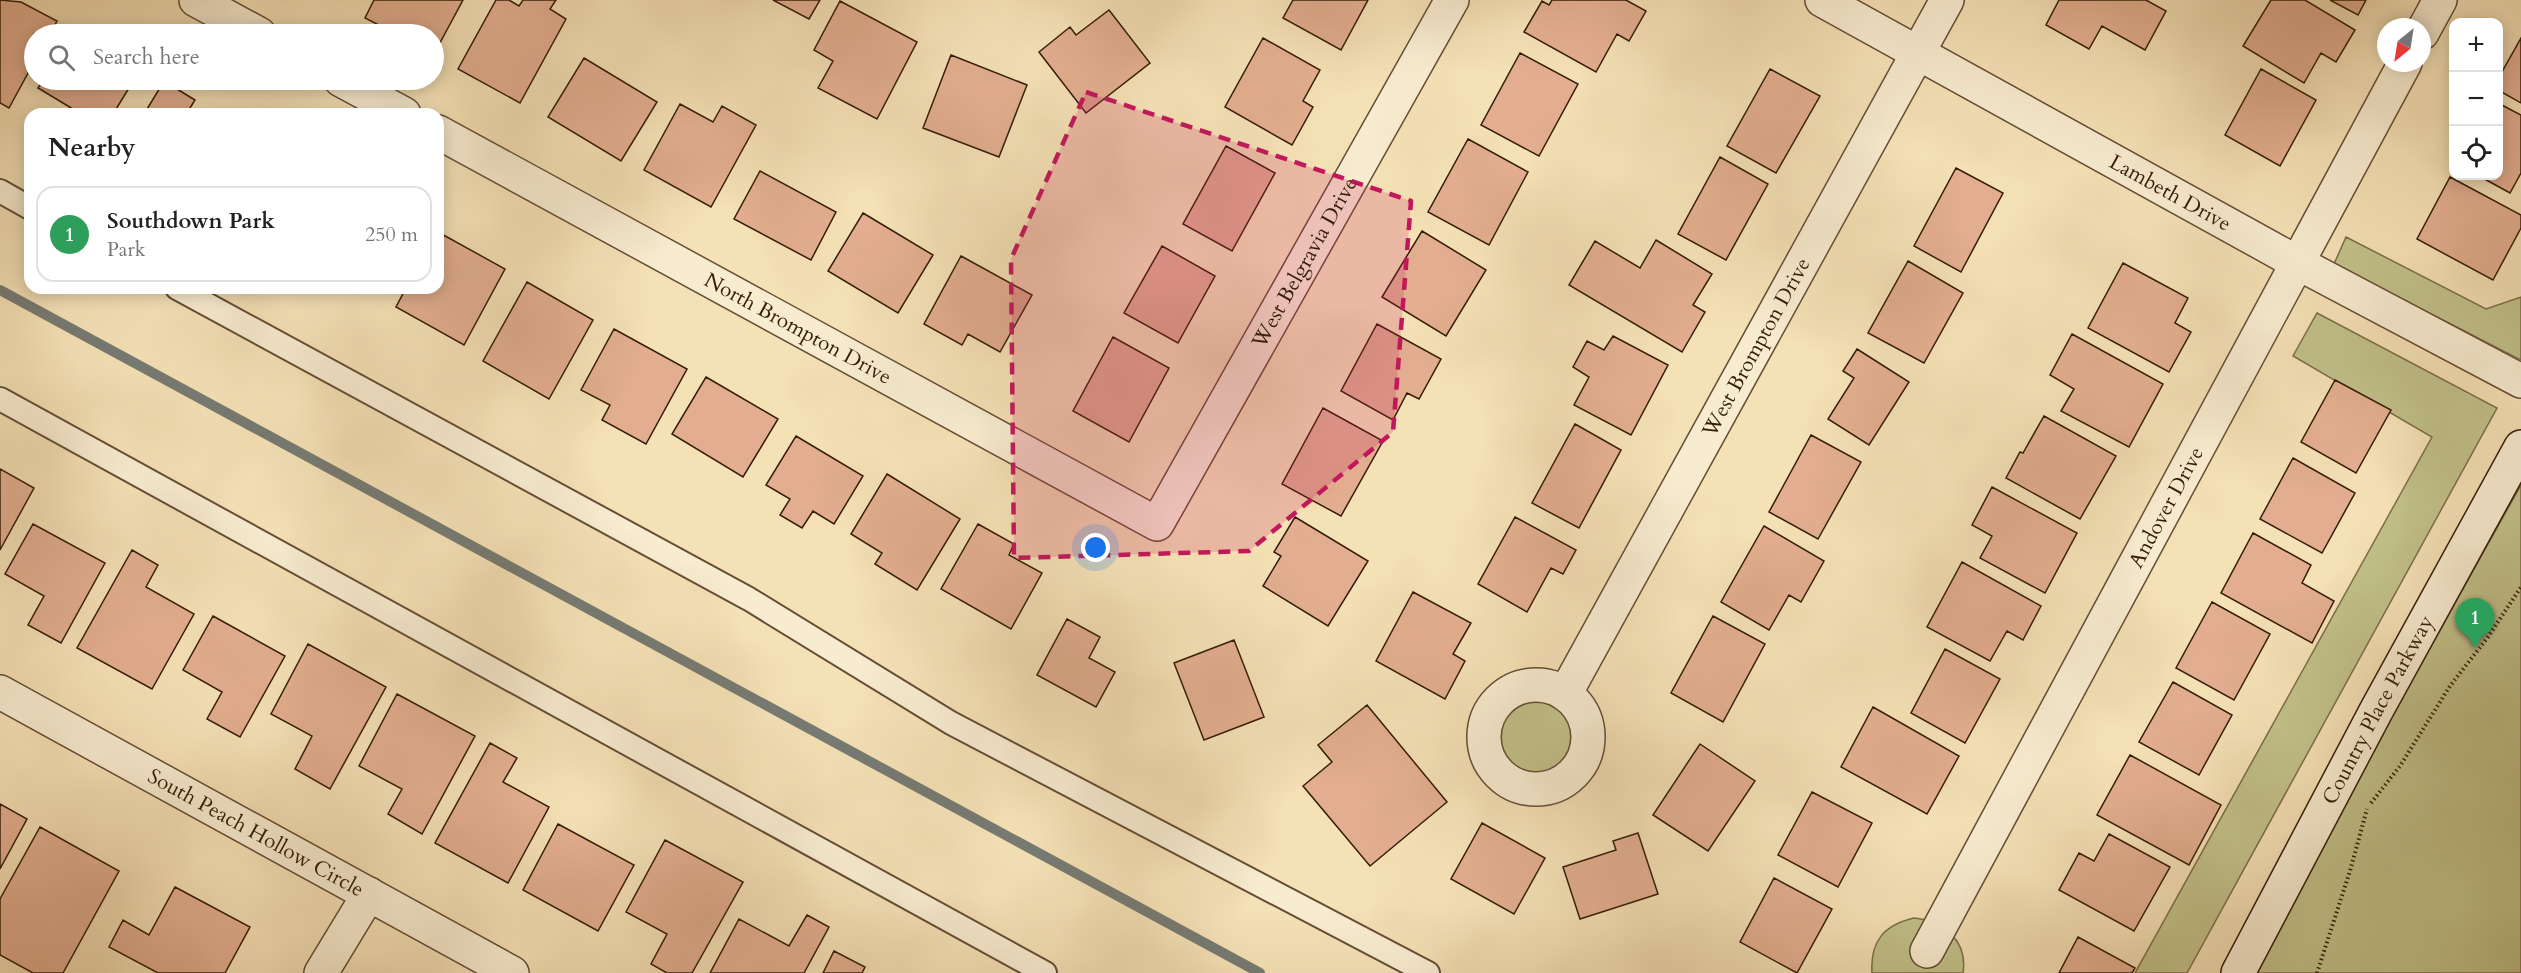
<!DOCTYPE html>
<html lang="en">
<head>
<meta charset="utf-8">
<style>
	body { margin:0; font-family:Cardo,serif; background:#f2f2f2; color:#202124 }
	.controls { position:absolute; right:18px; top:18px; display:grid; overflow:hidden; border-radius:12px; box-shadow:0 3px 15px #0003 }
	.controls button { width:54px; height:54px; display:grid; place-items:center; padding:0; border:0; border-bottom:2px solid #e0e0e0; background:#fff; color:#202124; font:30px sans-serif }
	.compass { position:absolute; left:2377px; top:18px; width:54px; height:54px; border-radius:50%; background:#fff; box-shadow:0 3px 15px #0003; rotate:210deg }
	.you { position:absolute; left:1096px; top:548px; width:21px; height:21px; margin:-15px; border:4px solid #fff; border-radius:50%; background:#1a73e8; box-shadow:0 0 0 9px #1a73e833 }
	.badge { display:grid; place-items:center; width:39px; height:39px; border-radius:50%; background:#8f2418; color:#fff; font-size:20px; font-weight:700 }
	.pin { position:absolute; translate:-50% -50px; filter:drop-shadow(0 2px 3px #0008) }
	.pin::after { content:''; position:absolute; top:32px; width:21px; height:18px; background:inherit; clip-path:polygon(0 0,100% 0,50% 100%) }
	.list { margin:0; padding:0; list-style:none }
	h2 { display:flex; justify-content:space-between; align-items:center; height:78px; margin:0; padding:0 24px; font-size:26px }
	h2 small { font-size:20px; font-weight:400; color:#757577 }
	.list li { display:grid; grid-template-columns:39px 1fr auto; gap:18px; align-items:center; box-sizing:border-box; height:96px; margin:0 12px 12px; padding:0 12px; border:2px solid #e0e0e0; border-radius:18px }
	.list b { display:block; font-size:22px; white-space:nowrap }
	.list p { margin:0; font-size:20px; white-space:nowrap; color:#757577 }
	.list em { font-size:20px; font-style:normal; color:#757577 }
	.icon { flex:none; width:33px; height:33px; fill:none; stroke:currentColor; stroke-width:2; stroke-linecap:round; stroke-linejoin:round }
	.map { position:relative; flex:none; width:2521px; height:973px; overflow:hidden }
	.search { position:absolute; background:#fff; box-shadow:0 3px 15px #0003; left:24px; top:24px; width:420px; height:66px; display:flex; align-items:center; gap:15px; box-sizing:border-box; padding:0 21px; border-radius:33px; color:#757577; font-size:22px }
	.panel { position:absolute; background:#fff; box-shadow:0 3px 15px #0003; left:24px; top:108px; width:420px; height:186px; border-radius:18px }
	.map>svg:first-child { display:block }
	.green { fill:#c2c18a; stroke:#7c6e49; stroke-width:1.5 }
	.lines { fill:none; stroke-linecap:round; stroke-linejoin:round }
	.stream { stroke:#767b73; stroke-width:10 }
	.building { fill:#e2ae8f; stroke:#351c08; stroke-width:1.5 }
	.lane-casing { stroke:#654d34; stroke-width:26 }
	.street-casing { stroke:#654d34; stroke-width:36 }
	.secondary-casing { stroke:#351c08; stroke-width:36 }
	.path { stroke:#351c08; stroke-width:4; stroke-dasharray:1.5 3; stroke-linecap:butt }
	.lane { stroke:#f8ecd0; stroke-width:22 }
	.street { stroke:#f8ecd0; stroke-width:33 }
	.secondary { stroke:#f8ecd0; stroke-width:33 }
	.marked { fill:#c2185b; fill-opacity:0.2; stroke:#c2185b; stroke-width:4.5; stroke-dasharray:12 8; stroke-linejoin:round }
	.labels { text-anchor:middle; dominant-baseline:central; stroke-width:6; stroke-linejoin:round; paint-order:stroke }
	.street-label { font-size:21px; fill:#351c08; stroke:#f8ecd0 }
</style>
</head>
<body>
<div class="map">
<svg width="2521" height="973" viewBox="0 0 2521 973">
	<rect width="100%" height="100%" fill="#f5e1b6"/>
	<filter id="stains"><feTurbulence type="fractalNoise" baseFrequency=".00333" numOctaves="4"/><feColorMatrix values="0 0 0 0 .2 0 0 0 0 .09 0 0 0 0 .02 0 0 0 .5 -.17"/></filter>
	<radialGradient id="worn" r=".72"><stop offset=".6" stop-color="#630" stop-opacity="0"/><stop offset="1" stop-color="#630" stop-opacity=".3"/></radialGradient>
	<path class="green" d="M2346 237 2486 309 2521 297V360L2334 264Z
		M2317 313 2497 408 2187 973H2135L2432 437 2293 356Z
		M2521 485V973H2255L2342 805Z
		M1491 739a47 47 0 1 1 94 0a47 47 0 1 1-94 0Z
		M1914 918C1944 921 1968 941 1963 973H1872C1870 941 1884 925 1914 918Z"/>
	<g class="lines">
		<path class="stream" d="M0 290 1260 973"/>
	</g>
	<path class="building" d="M0 0 21 2 57 21 50 34H34V62L9 108 0 103Z
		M374 0H463L434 54V34H396L365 18Z
		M496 0H509L519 6 523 0H556L550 9 566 19 520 103 458 69Z
		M773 0H820L809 19Z
		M1293 0H1368L1341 50 1283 18Z
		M1552 0H1626L1646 11 1629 41 1617 34 1596 72 1524 32 1542 1 1549 5Z
		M2059 0H2146L2166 11 2145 50 2102 26 2089 49 2046 25Z
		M2271 0H2305L2355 30 2336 62 2321 53 2304 83 2243 46Z
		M2330 0H2366L2358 15Z
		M840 1 917 42 877 119 818 88 833 61 814 50Z
		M1109 10 1150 63 1086 113 1039 52 1070 27 1076 35Z
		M1263 38 1320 70 1303 101 1313 107 1292 145 1225 107Z
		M2521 38V103L2498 90V79Z
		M1520 53 1578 84 1539 156 1481 125Z
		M951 55 1027 85 999 157 923 128Z
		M584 58 657 102 621 161 548 117Z
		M1770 69 1820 96 1776 173 1727 146Z
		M2261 69 2316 100 2280 166 2225 135Z
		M43 80H134L113 114H81L38 88Z
		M164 81 195 100 190 108 199 114H144Z
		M2498 103 2521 115V173L2510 193 2479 176H2498Z
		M680 104 713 122 722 106 756 125 711 207 644 170Z
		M1468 139 1528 172 1489 245 1428 212Z
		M1226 146 1275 173 1232 251 1183 224Z
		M1720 157 1768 184 1726 260 1678 234Z
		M1956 168 2003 193 1961 272 1914 246Z
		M760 171 836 212 811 260 734 219Z
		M2450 177 2521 215V228L2493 280 2417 239Z
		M863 213 933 255 898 313 828 271Z
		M1422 231 1486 270 1446 336 1382 297Z
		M438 232 505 269 464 345 396 307 406 288H438Z
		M1656 240 1712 274 1693 305 1705 312 1682 352 1569 285 1595 241 1640 268Z
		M1162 246 1215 276 1178 343 1124 313Z
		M961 256 1032 295 1000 352 968 334 962 345 924 324Z
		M1908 261 1963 293 1924 363 1868 333Z
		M2123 263 2188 298 2175 323 2191 332 2169 372 2088 328Z
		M527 282 593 320 549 399 483 361Z
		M1377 324 1441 359 1419 399 1407 393 1393 420 1341 391Z
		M614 329 687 369 646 444 602 420 610 405 581 390Z
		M2072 334 2163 384 2129 447 2061 411 2074 389 2050 375Z
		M1613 336 1668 365 1631 435 1574 405 1589 377 1573 367 1587 341 1604 350Z
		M1113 337 1169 368 1129 442 1073 411Z
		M1857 349 1909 382 1869 445 1828 419 1854 378 1843 371Z
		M706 377 778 419 743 477 672 434Z
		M2335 380 2391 410 2356 473 2301 442Z
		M1323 408 1383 441 1341 516 1282 484Z
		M2044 416 2116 456 2080 519 2006 478 2020 452 2023 453Z
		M1575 424 1621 450 1579 528 1532 503Z
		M1811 435 1861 462 1818 539 1769 512Z
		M796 436 863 476 834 524 813 511 802 528 780 515 790 499 766 485Z
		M2293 458 2355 493 2322 553 2260 519Z
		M0 469 34 488 0 550Z
		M887 474 960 519 917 590 875 564 882 553 851 534Z
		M1992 487 2077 533 2045 593 1980 558 1992 536 1972 525Z
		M1295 517 1368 561 1328 626 1263 586 1281 556 1274 552Z
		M1515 517 1576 550 1563 574 1551 568 1527 612 1478 584Z
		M33 524 105 563 61 643 28 625 44 596 5 574Z
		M978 524 1014 544 1009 555 1042 573 1011 629 941 589Z
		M1764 526 1824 561 1801 602 1789 595 1769 630 1721 602Z
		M2253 533 2311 565 2302 583 2334 601 2312 643 2221 593Z
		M132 550 158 565 146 587 194 614 152 689 77 648Z
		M1962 562 2041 606 2023 640 2007 631 1990 661 1927 627Z
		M1413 592 1471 623 1453 654 1465 661 1445 699 1376 661Z
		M2212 602 2270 634 2234 700 2176 668Z
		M213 616 285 656 240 737 207 719 222 692 183 670Z
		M1713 616 1765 644 1723 722 1671 693Z
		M1067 619 1100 637 1089 658 1115 672 1096 707 1037 675Z
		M1234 640 1264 717 1204 740 1174 663Z
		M308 644 386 687 330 789 295 769 312 736 271 714Z
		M1945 649 2000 679 1965 743 1911 713Z
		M2173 682 2232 715 2199 775 2139 742Z
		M397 694 475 736 422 834 388 814 402 789 359 766Z
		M1367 705 1447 802 1370 866 1303 786 1332 762 1318 745Z
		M1873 707 1959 756 1927 814 1841 767Z
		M490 743 517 758 503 782 549 807 508 883 435 843Z
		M1700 744 1755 781 1708 851 1653 815Z
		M2130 755 2221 805 2189 865 2097 815Z
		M1812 792 1872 823 1838 887 1778 855Z
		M0 804 27 819 0 869Z
		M1482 823 1545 858 1514 914 1451 879Z
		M558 824 634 865 598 931 523 890Z
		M40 827 119 871 63 973H33L0 955V899Z
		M1638 833 1658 894 1580 919 1563 867 1616 850 1613 841Z
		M2109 834 2170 867 2134 931 2059 890 2079 853 2094 861Z
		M665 840 743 882 692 973H667L651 964 667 934 626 912Z
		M1774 878 1832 909 1797 973 1740 942Z
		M175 887 250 927 225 973H158L109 947 123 920 149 935Z
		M807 915 829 927 804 973H710L739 919 789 946Z
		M2078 937 2135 968 2132 973H2059Z
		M834 951 865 967 862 973H823Z"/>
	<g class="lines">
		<g class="lane-casing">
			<path id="lane" d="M0 191 30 208
				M177 288 749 599 951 723 1428 973
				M0 399 1045 973"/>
		</g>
		<g class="street-casing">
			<g id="street">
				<path d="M196 0 259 34"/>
				<path id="s1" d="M1822 0 2296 262 2521 381"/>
				<path d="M2422 33 2440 0"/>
				<path d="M341 80 404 114"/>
				<path id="s2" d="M438 132 1157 524 1452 0"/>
				<circle cx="1536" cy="737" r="52"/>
				<path id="s3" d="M0 692 512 973"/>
				<path id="s4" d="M1565 694 1947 0"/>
				<path id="s5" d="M1927 951 2405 63"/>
				<path d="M321 973 369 894"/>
			</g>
		</g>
		<g class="secondary-casing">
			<g id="secondary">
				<path id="s6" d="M2238 973 2376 711 2521 447"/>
			</g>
		</g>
		<path class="path" d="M2371 803 2400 766 2450 686 2488 637 2521 587
			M2317 973 2350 871 2367 809"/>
		<use href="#lane" class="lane"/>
		<use href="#street" class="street"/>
		<use href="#secondary" class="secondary"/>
	</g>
	<path class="marked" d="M1086 92 1411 201 1393 432 1249 551 1014 558 1011 259Z"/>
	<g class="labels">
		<g class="street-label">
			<text stroke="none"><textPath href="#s1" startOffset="398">Lambeth Drive</textPath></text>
			<text stroke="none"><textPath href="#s2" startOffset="1119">West Belgravia Drive</textPath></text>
			<text stroke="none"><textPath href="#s2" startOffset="410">North Brompton Drive</textPath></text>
			<text stroke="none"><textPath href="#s4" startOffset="396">West Brompton Drive</textPath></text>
			<text stroke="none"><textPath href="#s5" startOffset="504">Andover Drive</textPath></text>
			<text stroke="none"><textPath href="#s6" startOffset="298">Country Place Parkway</textPath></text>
			<text stroke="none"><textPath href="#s3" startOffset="292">South Peach Hollow Circle</textPath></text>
		</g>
	</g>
	<rect width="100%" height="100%" filter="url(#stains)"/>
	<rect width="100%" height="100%" fill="url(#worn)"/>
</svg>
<div class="controls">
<button>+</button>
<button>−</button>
<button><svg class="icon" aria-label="locate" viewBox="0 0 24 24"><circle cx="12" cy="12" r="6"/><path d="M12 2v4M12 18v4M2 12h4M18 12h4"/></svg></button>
</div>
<svg class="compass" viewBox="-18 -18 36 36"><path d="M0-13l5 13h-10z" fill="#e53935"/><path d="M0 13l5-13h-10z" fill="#757577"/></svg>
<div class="you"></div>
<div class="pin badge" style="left:2475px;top:648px;background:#2e9e5b">1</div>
<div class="search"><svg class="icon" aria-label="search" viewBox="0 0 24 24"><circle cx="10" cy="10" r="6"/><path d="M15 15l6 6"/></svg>Search here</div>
<section class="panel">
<h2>Nearby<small></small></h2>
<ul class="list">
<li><span class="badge" style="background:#2e9e5b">1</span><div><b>Southdown Park</b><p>Park</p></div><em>250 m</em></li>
</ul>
</section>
</div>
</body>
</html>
